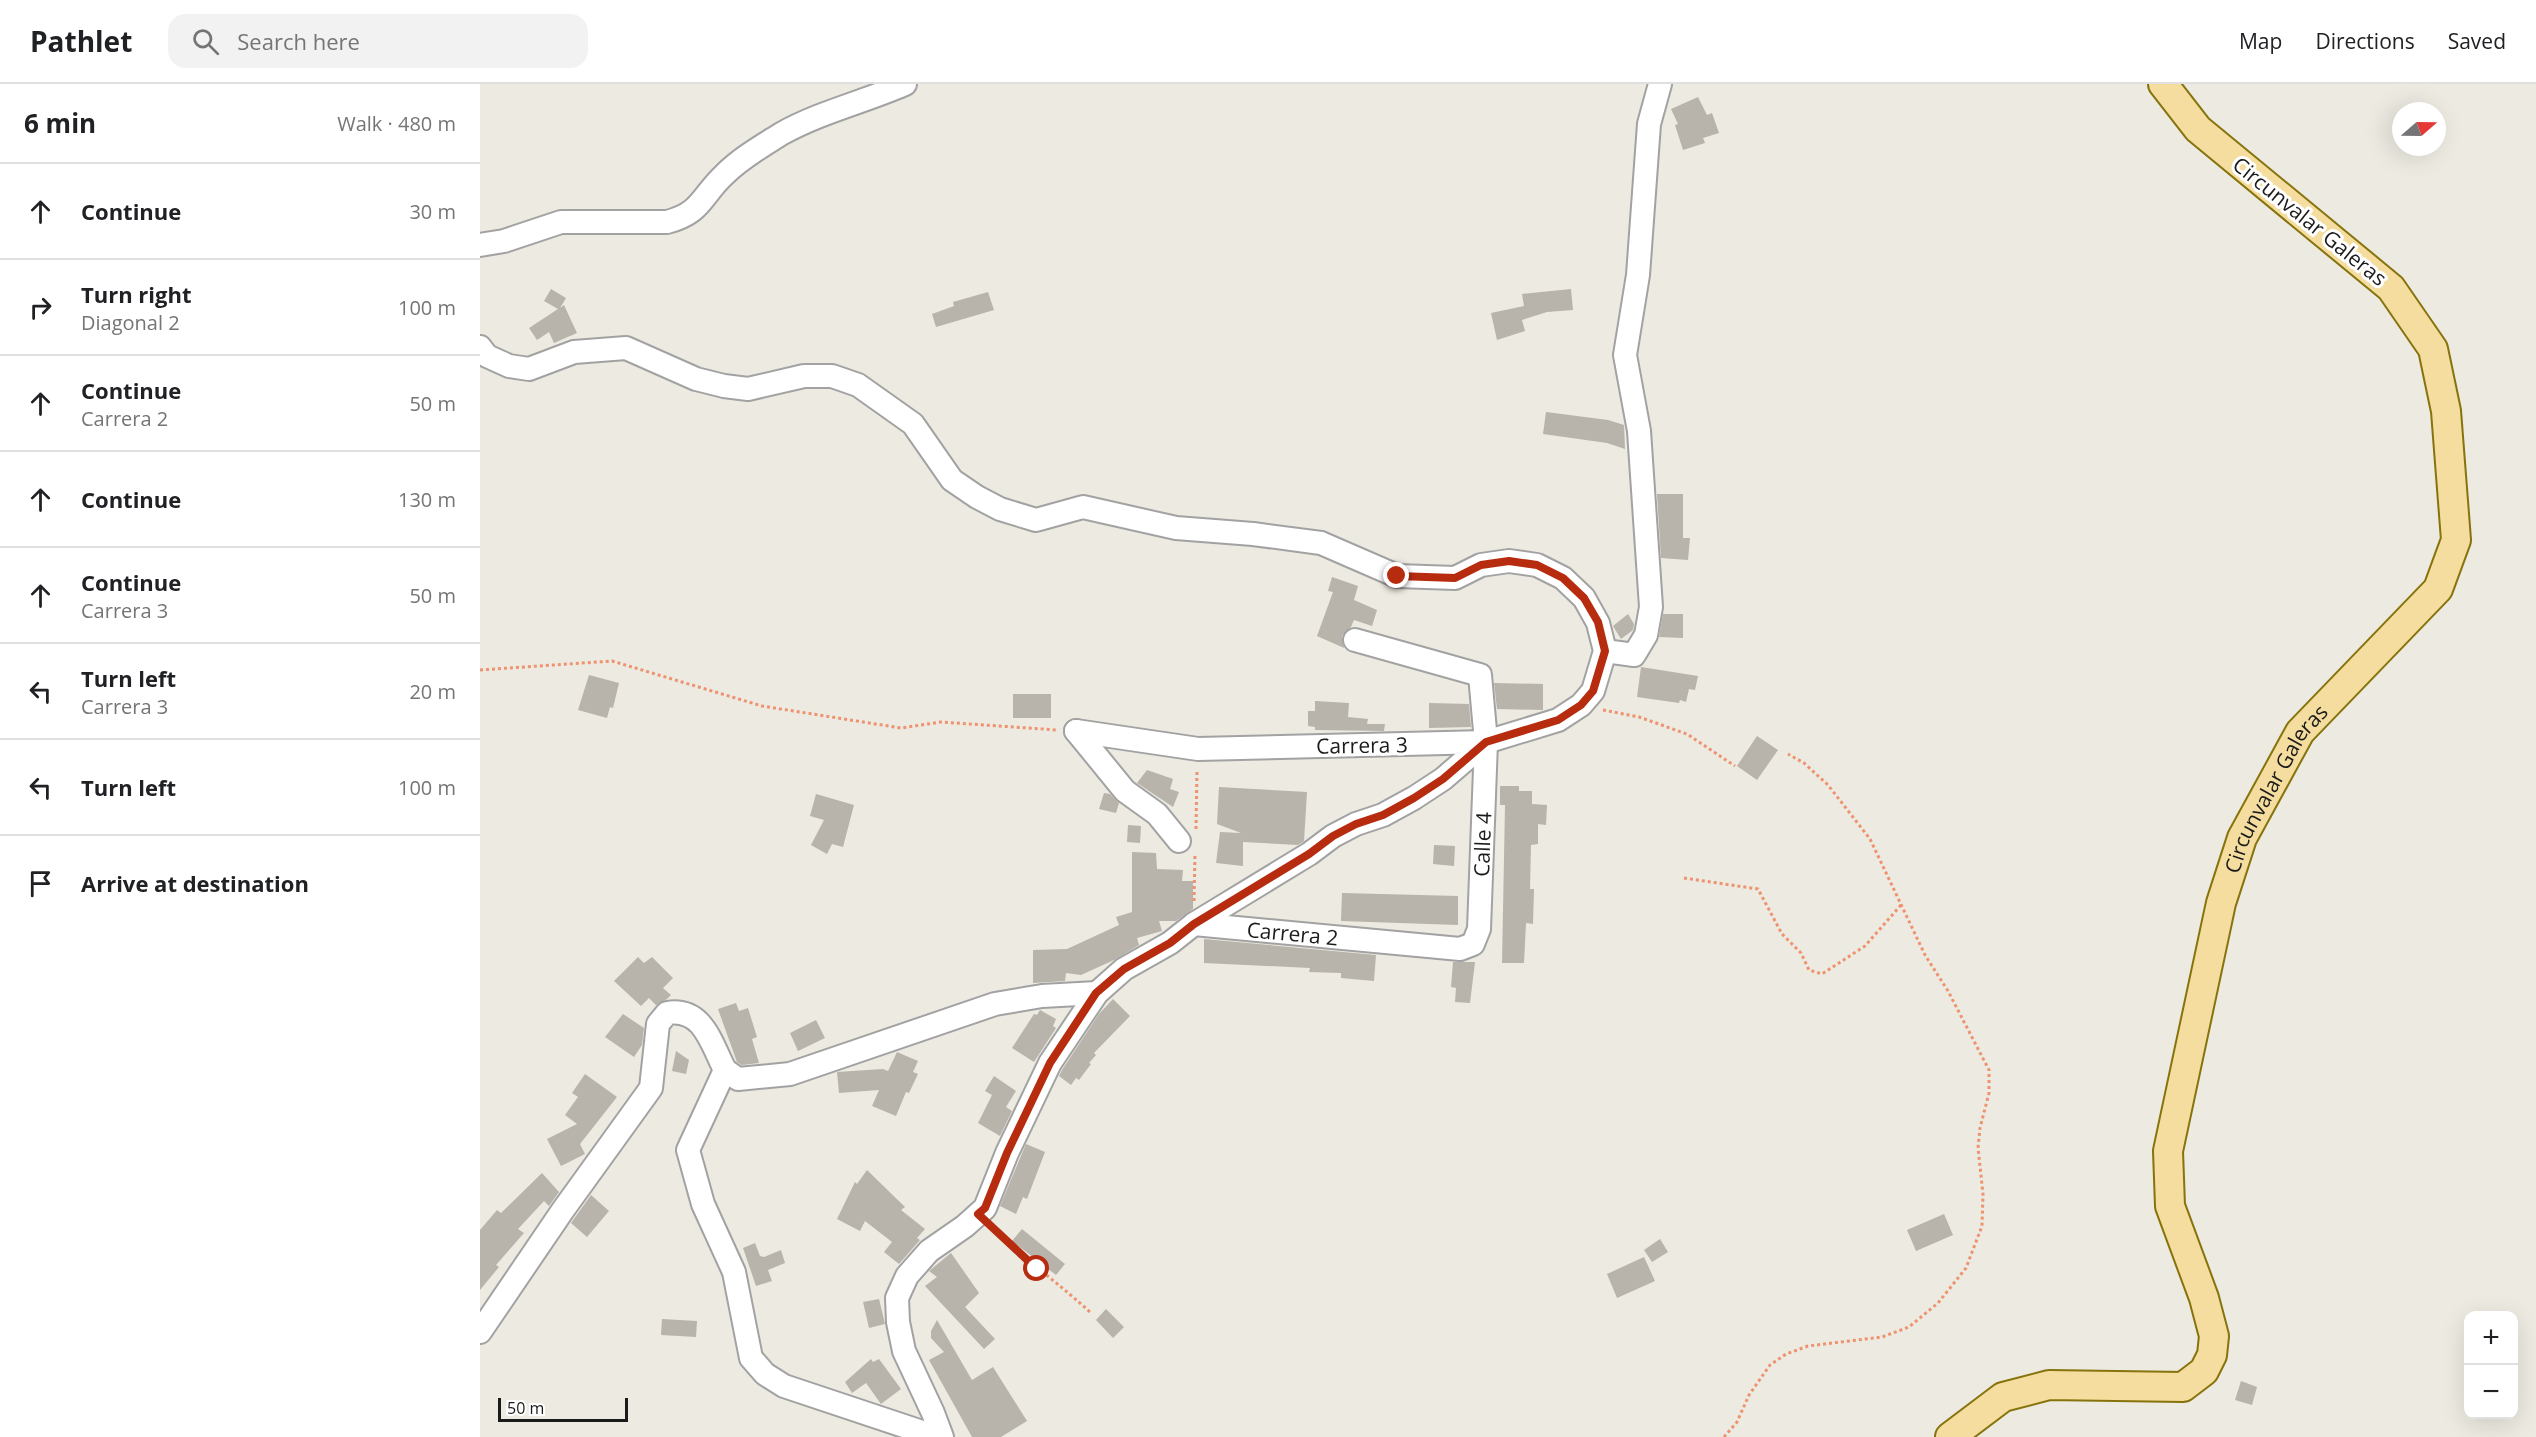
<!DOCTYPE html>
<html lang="en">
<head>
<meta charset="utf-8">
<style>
	body { margin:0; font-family:"Open Sans",sans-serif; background:#f2f2f2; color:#202124 }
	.controls { position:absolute; right:18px; bottom:18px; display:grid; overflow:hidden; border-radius:12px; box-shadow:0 6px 24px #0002 }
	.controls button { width:54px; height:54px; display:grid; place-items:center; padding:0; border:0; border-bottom:2px solid #e0e0e0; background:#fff; color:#202124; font:30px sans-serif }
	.compass { position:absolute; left:1912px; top:18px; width:54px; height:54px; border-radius:50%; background:#fff; box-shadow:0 6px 24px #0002; rotate:70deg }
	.scale { position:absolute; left:18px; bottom:15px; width:130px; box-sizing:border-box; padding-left:6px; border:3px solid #1b1b1b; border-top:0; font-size:16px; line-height:21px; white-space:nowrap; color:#1b1b1b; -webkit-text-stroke:4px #fff; paint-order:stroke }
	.stop { position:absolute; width:18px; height:18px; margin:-14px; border:4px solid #b72b0f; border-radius:50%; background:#fff }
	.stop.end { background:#b72b0f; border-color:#fff; box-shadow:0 2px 6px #0008 }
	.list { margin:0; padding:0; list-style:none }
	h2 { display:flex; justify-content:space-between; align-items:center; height:78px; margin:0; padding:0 24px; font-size:26px }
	h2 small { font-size:20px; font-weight:400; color:#757577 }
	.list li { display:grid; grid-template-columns:39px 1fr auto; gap:18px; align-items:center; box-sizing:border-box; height:96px; padding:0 24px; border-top:2px solid #e0e0e0 }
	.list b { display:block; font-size:22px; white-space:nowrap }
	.list p { margin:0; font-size:20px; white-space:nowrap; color:#757577 }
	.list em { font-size:20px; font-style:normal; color:#757577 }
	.icon { flex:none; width:33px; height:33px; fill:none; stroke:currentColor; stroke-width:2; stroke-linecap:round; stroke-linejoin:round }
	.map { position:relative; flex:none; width:2056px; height:1353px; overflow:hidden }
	header { display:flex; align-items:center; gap:36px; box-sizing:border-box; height:84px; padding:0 30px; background:#fff; border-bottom:2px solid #e0e0e0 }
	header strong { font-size:28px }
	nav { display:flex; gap:33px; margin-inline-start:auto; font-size:21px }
	.search { width:420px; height:54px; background:#f2f2f2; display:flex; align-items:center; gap:15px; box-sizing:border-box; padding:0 21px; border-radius:18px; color:#757577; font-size:22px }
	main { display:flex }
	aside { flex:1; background:#fff }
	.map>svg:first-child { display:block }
	.building { fill:#b8b3ab }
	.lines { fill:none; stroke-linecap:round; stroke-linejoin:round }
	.minor-casing { stroke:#a2a2a2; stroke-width:26 }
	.major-casing { stroke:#87730b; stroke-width:32 }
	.path { stroke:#ee9270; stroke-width:3; stroke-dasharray:3 3; stroke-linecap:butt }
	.minor { stroke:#fff; stroke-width:22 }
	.major { stroke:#f4dd9e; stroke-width:28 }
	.route { stroke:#b72b0f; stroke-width:8 }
	.labels { text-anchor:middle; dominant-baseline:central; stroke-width:6; stroke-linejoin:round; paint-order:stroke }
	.street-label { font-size:21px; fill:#1b1b1b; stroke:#fff }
</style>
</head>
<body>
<header>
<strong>Pathlet</strong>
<div class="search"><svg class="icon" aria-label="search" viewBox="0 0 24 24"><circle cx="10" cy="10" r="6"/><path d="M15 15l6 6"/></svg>Search here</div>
<nav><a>Map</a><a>Directions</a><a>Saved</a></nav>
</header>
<main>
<aside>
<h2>6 min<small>Walk · 480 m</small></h2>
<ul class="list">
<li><svg class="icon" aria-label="ahead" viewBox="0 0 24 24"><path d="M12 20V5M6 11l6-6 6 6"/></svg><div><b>Continue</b></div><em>30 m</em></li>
<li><svg class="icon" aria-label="right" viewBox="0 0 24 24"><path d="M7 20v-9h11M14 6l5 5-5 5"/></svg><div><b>Turn right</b><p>Diagonal 2</p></div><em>100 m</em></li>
<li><svg class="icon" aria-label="ahead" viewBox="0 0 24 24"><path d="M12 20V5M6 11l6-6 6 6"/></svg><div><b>Continue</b><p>Carrera 2</p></div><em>50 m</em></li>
<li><svg class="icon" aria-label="ahead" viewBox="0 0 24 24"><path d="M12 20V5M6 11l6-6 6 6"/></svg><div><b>Continue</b></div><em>130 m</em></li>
<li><svg class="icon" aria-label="ahead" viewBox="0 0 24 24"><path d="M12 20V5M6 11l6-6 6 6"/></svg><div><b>Continue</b><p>Carrera 3</p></div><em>50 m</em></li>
<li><svg class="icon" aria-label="left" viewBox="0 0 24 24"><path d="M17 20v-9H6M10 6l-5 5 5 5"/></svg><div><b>Turn left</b><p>Carrera 3</p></div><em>20 m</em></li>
<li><svg class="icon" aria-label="left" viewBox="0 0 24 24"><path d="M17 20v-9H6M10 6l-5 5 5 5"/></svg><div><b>Turn left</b></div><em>100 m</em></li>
<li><svg class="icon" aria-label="arrive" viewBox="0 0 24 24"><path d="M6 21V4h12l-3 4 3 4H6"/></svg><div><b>Arrive at destination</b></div></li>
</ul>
</aside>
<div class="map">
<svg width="2056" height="1353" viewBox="0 0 2056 1353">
	<rect width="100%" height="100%" fill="#eceae1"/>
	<path class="building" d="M1218 13 1227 31 1232 29 1239 49 1223 54 1225 59 1203 66 1195 41 1198 40 1191 25Z
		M71 205 86 214 80 224 84 221 97 249 74 259 69 248 57 256 49 244 78 225 64 217Z
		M1091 205 1093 226 1067 228 1042 236 1045 247 1017 256 1011 229 1044 222 1042 210Z
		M508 208 514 226 456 243 452 230 474 222 473 218Z
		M1066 328 1128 336 1144 341 1145 365 1127 359 1063 350Z
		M1177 410H1203V454H1210L1208 476 1181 474Z
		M852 493 878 502 874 516 897 526 892 542 874 536 871 543 862 552 864 564 837 552 853 508 848 507Z
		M1148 530 1154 540 1153 546 1141 555 1133 542Z
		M1183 530H1203V554L1179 553Z
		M1161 583 1218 592 1215 606 1209 605 1206 618 1200 616 1199 619 1157 613Z
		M109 591 139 599 133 624 130 623 127 634 98 626Z
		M1014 599 1063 600V626L1017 625Z
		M533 610H571V634H533Z
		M835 617 869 619 868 633 888 635 887 640H905L904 647 835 646V643L828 642V627H835Z
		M949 619 989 620 991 643 949 644Z
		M1277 652 1298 666 1277 696 1257 682Z
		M667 686 693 695 690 705 699 708 693 723 657 699Z
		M1020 702H1039V707H1052V720L1067 721 1066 741 1058 740V760L1051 761 1050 805H1054L1053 840 1046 839 1044 879H1022L1025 721H1020Z
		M739 703 827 708 824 757 818 761 763 758V782L736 779 740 748 761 749 737 740Z
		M624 709 630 710 639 719 636 729 619 725Z
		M336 710 374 721 363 763 352 760 347 770 331 761 344 736 330 732Z
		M648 741 661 742 660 759 647 758Z
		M954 761 975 762 974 782 953 780Z
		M652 768 676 769 677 785 703 786 702 797H713V825L696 837H679L682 847 657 854 659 861 634 876 601 891 586 889 585 897 553 899V866L587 865 639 841 636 833 652 828Z
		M862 809 978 812V841L861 837Z
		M724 855 896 871 894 897 861 894V889L829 888 830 884 724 879Z
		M158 873 164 879 172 873 193 894 183 904 191 911 187 915 176 921 169 914 161 922 134 897Z
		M973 878H995L990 919 975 918 976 904 971 903Z
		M633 915 650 932 614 969 616 971 609 979 611 980 599 996 596 994 591 1001 579 992 582 986 619 930Z
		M256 919 259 927 268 924 277 953 272 955 279 979 262 981 257 978 238 925Z
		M560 926 576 935 573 942 576 944 554 978 532 964 554 930 557 931Z
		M143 930 164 944 162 961 154 973 125 953Z
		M336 936 345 954 318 967 310 949Z
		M196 967 209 976 206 990 192 987Z
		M417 968 438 977 433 988 438 990 429 1009 426 1008 416 1032 392 1022 399 1006 359 1009 357 988 403 985 408 987Z
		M105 990 137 1013 100 1060 105 1070 81 1082 67 1055 97 1040 85 1031 98 1013 92 1009Z
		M514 992 536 1007 526 1023 532 1027 520 1052 498 1039 512 1011 505 1007Z
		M546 1060 565 1068 547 1115 543 1113 536 1130 520 1122Z
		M387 1086 425 1123 421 1126 445 1145 437 1154 440 1156 419 1180 404 1168 412 1158 385 1137 380 1147 357 1135 375 1098 377 1100Z
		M62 1089 79 1108 69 1122 64 1117 38 1145 44 1149 16 1181 19 1183 0 1206V1146L17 1126 21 1129Z
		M111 1111 129 1127 107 1153 91 1139Z
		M1464 1130 1473 1151 1436 1167 1427 1146Z
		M542 1145 585 1180 576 1191 532 1157Z
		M1180 1155 1188 1168 1172 1178 1164 1166Z
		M275 1159 280 1172 284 1173 301 1166 305 1179 288 1186 292 1197 276 1202 263 1164Z
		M471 1169 499 1209 485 1223 515 1255 504 1265 445 1202 457 1193 449 1187Z
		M1164 1173 1175 1197 1137 1214 1127 1190Z
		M399 1215 405 1240 389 1244 383 1218Z
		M626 1225 644 1243 633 1254 616 1236Z
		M182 1235 217 1237 216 1253 181 1251Z
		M457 1236 492 1296 513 1283 547 1337 521 1353H492L449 1276 464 1268 451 1254V1247Z
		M391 1275 393 1278 399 1275 421 1305 401 1320 386 1299 372 1309 365 1298Z
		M1761 1297 1777 1303 1772 1321 1755 1316Z"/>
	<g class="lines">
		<g class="minor-casing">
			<g id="minor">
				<path d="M0 161 24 157 81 138H187C222 129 221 112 245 90 261 74 282 62 301 50 340 28 384 18 425 0"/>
				<path d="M0 263 7 272 29 282 49 285 94 268 146 264 216 295 244 302 268 305 324 292H352L378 301 433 340 472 396 497 413 520 425 556 436 603 423 696 444 773 450 841 459 917 492 975 494 1001 481 1029 477 1057 481 1083 494 1104 514 1118 539 1125 567 1113 607 1101 621 1078 636 1006 658 718 665 596 647"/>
				<path d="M1125 567 1154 571 1166 551 1171 523 1159 347 1145 271 1158 191 1169 40 1180 0"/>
				<path d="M596 647 645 707 677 730 699 757"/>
				<path id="s1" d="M714 840 980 865 993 860 999 845 1006 658 1000 591 875 556"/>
				<path d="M245 986 258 995 310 990 515 920 562 912 617 909"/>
				<path d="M0 1248 83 1126 171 1004 178 940 187 929C223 923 231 959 245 986L208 1066 223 1120 254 1188 271 1274 285 1290 304 1302 457 1353"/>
				<path d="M462 1353 453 1329 424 1267 418 1238 417 1214 427 1192 449 1167 485 1142 505 1124 527 1069 570 979 617 909 644 885 690 859 714 840 829 770 853 752 876 740 903 731 934 714 963 695 1006 658"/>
			</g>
		</g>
		<g class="major-casing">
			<g id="major">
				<path id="s2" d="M1470 1353 1523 1313 1569 1301 1703 1303 1724 1287 1732 1271 1734 1252 1724 1214 1690 1122 1688 1067 1741 819 1762 754 1820 648 1958 505 1976 456 1966 327 1953 265 1911 204 1718 45 1683 0"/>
			</g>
		</g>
		<path class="path" d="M0 586 132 577 282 622 421 644 461 638 577 646
			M1123 626 1159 633 1207 650 1255 682
			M716 745 717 685
			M1204 794 1278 805 1302 850 1321 869 1329 886 1342 890 1385 862 1421 821
			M714 817 715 769
			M512 1144C544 1175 580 1200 612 1230
			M1244 1353 1257 1338 1269 1311 1290 1281 1306 1270 1328 1262 1402 1253 1429 1243 1458 1219 1486 1184 1502 1142 1503 1110 1498 1064 1500 1044 1509 1009V986L1468 907 1445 871 1390 755 1348 701 1324 679 1308 670"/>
		<use href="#minor" class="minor"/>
		<use href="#major" class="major"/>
	</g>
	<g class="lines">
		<path class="route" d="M557 1185 498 1130 505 1124 527 1069 570 979 616 909 644 885 690 859 714 840 829 770 853 752 876 740 903 731 934 714 963 695 1006 658 1078 636 1101 621 1113 607 1125 567 1118 538 1104 514 1083 494 1057 481 1029 477 1001 481 975 494 917 492"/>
	</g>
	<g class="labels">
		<g class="street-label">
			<text transform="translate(1830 137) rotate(39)">Circunvalar Galeras</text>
			<text transform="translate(882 661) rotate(-1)">Carrera 3</text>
			<text stroke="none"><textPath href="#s2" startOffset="885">Circunvalar Galeras</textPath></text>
			<text stroke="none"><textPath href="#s1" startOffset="382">Calle 4</textPath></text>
			<text stroke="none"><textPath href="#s1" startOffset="99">Carrera 2</textPath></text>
		</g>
	</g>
</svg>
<div class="controls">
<button>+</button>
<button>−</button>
</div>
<svg class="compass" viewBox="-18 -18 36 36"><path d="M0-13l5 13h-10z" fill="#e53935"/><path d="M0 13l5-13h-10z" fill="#757577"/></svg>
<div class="scale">50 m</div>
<div class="stop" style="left:557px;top:1185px"></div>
<div class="stop end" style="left:917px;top:492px"></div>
</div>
</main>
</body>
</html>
